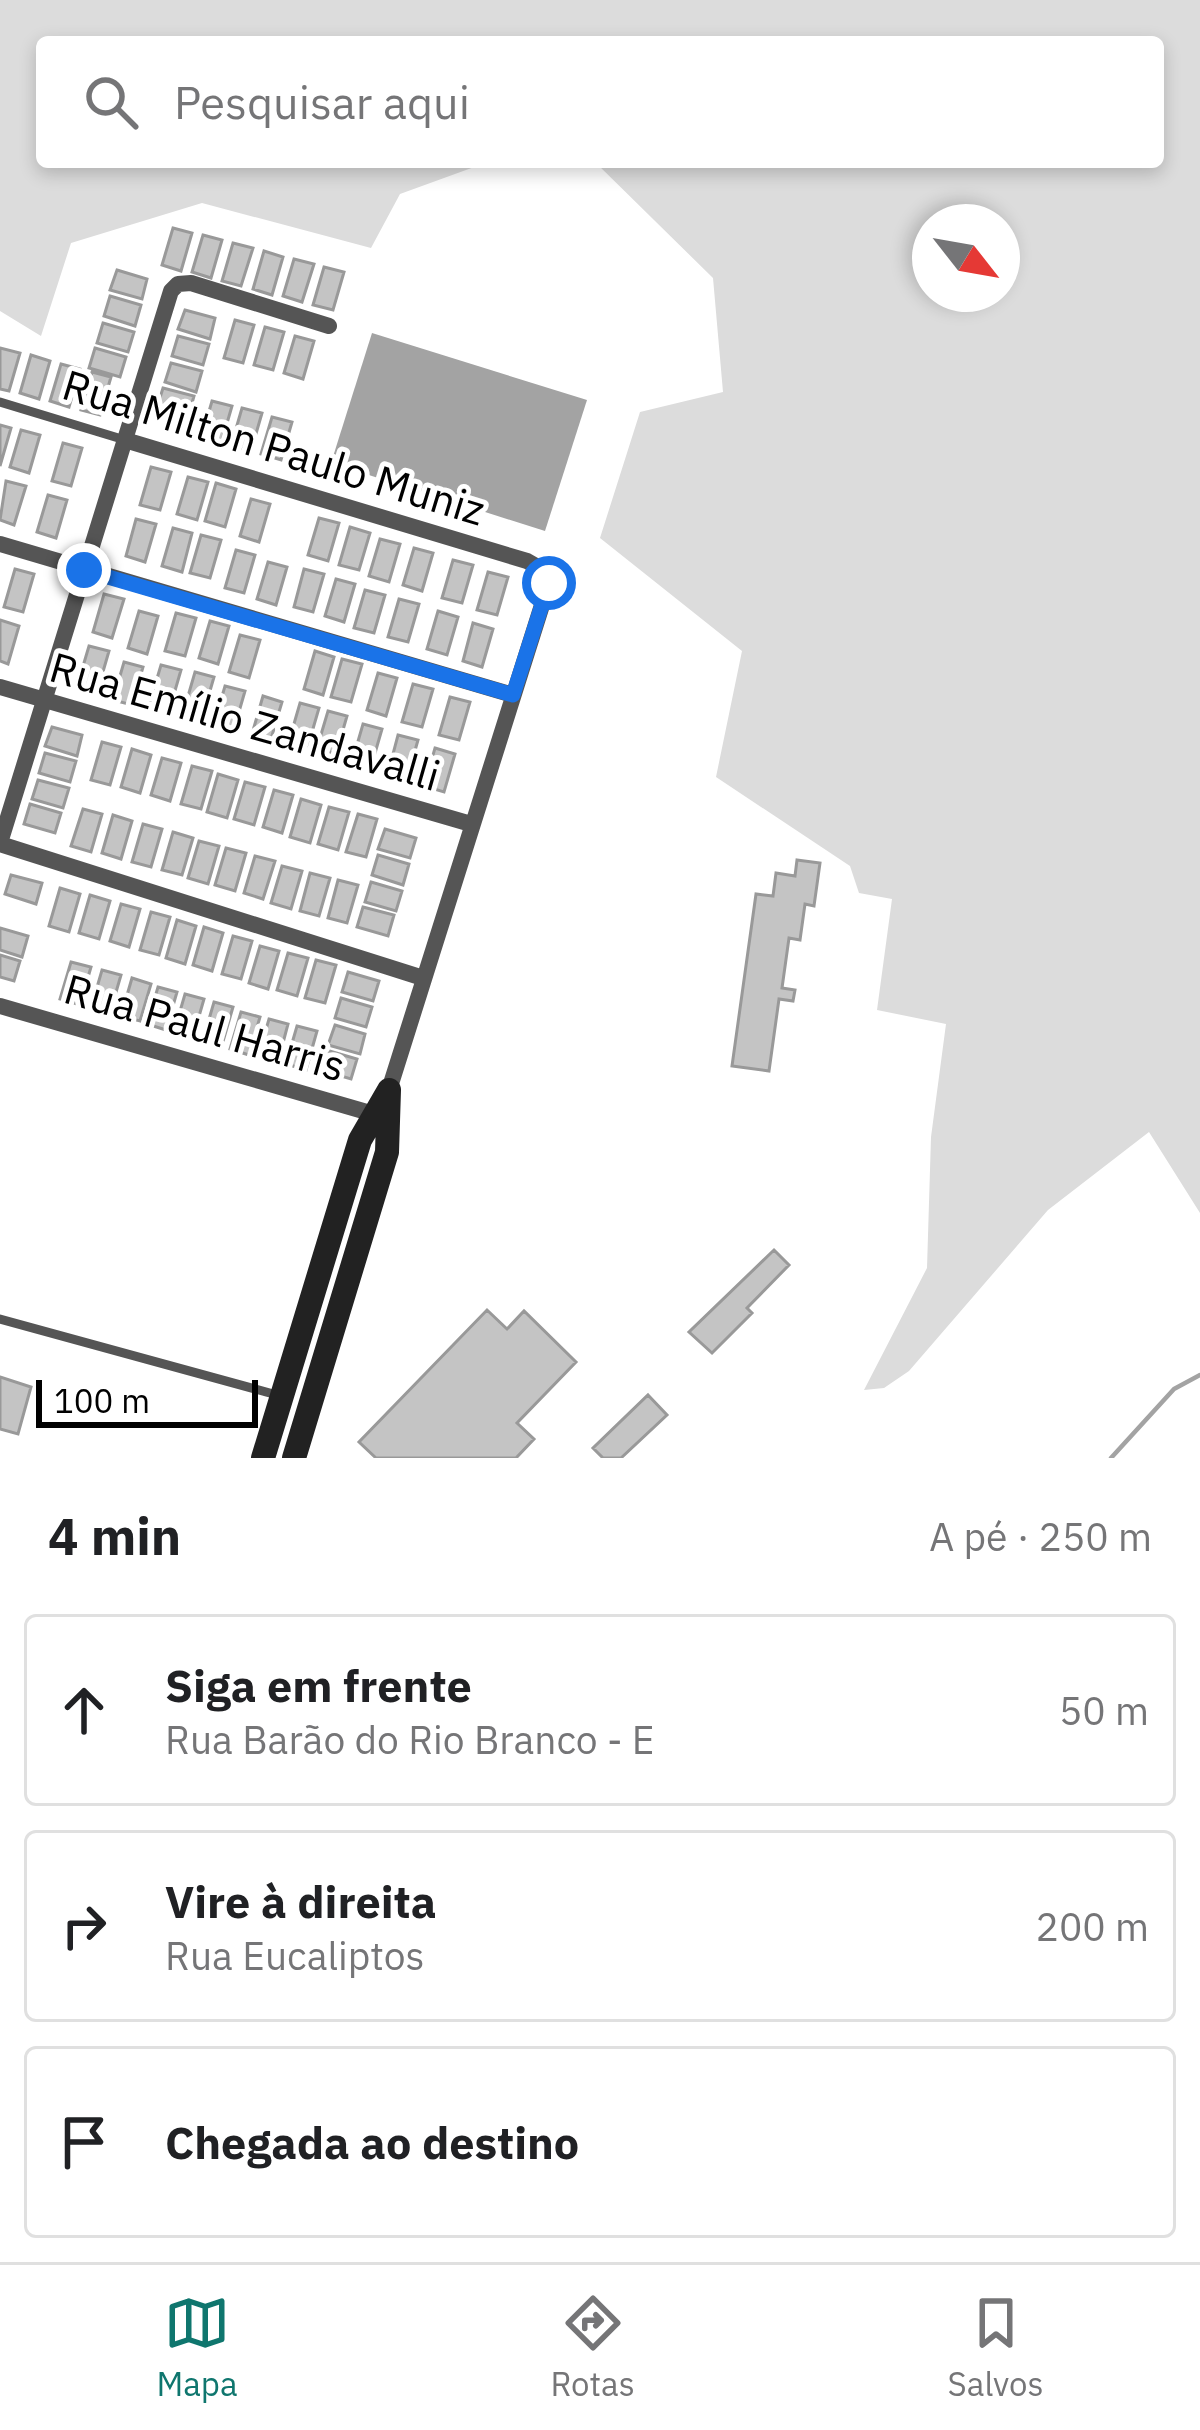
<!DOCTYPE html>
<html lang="pt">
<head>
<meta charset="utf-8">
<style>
	body { margin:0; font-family:"IBM Plex Sans",sans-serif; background:#f6f6f6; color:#202124 }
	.compass { position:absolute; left:912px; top:204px; width:108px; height:108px; border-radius:50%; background:#fff; box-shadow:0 6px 18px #0003; rotate:121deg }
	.scale { position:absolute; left:36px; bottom:30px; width:222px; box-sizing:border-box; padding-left:12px; border:6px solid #000; border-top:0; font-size:33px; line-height:42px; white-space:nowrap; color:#000; -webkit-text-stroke:9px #fff; paint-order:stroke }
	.stop { position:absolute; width:36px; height:36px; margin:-27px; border:9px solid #1a73e8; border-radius:50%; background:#fff }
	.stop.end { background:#1a73e8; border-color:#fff; box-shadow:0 3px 12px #0008 }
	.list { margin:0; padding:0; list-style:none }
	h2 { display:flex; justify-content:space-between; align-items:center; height:156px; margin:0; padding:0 48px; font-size:51px }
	h2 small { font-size:39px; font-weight:400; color:#757577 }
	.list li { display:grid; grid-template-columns:78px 1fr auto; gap:36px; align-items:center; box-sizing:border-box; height:192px; margin:0 24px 24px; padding:0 24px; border:3px solid #e0e0e0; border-radius:12px }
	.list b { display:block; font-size:45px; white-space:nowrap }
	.list p { margin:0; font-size:39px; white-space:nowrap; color:#757577 }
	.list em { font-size:39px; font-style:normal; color:#757577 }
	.icon { flex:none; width:66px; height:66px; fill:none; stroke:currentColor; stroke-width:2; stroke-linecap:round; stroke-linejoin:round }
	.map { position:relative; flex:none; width:1200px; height:1458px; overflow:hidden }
	.search { position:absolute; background:#fff; box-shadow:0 6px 18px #0003; left:36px; right:36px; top:36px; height:132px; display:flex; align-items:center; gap:30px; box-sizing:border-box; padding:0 42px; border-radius:12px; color:#757577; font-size:45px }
	.sheet { height:804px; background:#fff }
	nav { display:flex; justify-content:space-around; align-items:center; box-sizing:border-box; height:168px; border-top:3px solid #e0e0e0; background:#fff; font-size:33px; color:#757577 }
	nav a { display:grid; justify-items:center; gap:6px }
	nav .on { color:#0f766e }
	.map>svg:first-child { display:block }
	.green { fill:#dcdcdc; fill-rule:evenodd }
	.water { fill:#a3a3a3 }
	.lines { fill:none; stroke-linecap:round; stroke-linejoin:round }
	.stream { stroke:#a3a3a3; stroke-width:4.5 }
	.building { fill:#c4c4c4; stroke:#999; stroke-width:3 }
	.lane { stroke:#555; stroke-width:9 }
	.street { stroke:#555; stroke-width:16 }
	.secondary { stroke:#222; stroke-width:24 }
	.route { stroke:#1a73e8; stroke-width:15 }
	.labels { text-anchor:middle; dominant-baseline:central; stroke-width:10; stroke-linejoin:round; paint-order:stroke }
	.street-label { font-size:42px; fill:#000; stroke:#fff }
</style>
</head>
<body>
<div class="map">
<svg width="1200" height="1458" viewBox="0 0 1200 1458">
	<rect width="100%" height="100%" fill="#fff"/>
	<path class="green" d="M0 0H1200V1213L1149 1132 1048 1210 909 1371 884 1388 864 1390 927 1268 931 1137 946 1024 877 1010 892 899 859 893 850 866 716 777 742 651 600 538 640 412 723 392 713 278 595 162H1158V42H42V162H488L400 194 371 248 202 203 71 243 41 336 0 311ZM1002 222V294H930V222Z"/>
	<path class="water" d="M372 333 587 400 545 531 331 463Z"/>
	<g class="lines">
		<path class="stream" d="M1111 1458 1174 1389 1200 1375"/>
	</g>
	<path class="building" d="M173 228 192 233 181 271 162 265Z
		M203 235 222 240 211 278 192 272Z
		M233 243 253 248 241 286 222 281Z
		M264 251 283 257 272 295 253 289Z
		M294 259 314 264 302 302 283 296Z
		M324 267 344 272 333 310 313 305Z
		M117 270 147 279 142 299 110 290Z
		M110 296 141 305 135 326 104 316Z
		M185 310 215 318 210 339 178 329Z
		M235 320 254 325 243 363 224 358Z
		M103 323 134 332 128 352 97 343Z
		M265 327 284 332 273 370 254 365Z
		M178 336 209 344 203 365 172 356Z
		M295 336 314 341 303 379 284 373Z
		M0 348 20 353 9 391 0 389Z
		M95 348 126 357 120 377 89 368Z
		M31 355 50 361 39 399 20 393Z
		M171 363 202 371 196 392 165 382Z
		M61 364 80 369 69 407 50 401Z
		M92 372 111 377 100 415 81 410Z
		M163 388 194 396 188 417 157 407Z
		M212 401 232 406 221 444 201 439Z
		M242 408 262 413 251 451 231 446Z
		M272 417 292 422 281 460 261 454Z
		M0 425 11 428 0 466Z
		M21 430 40 435 29 473 10 467Z
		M63 443 82 448 71 486 52 481Z
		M151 467 171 472 160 510 140 505Z
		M188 477 208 482 197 520 177 514Z
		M6 481 26 486 14 525 0 520Z
		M216 483 236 489 225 527 205 521Z
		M48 495 67 500 56 538 37 532Z
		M251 499 270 504 259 542 240 536Z
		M319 518 339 523 328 561 308 555Z
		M136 519 156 524 145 562 126 556Z
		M350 527 370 533 359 570 339 565Z
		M173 528 192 533 182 572 162 566Z
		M201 535 221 540 210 578 190 573Z
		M380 539 400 544 389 582 369 576Z
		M414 548 433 553 422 591 403 585Z
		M236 550 255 555 244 593 225 588Z
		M453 560 473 565 462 603 442 598Z
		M268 562 287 567 276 605 257 599Z
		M15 569 34 574 23 612 4 607Z
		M304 569 324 574 313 612 294 607Z
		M488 572 508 577 497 615 477 610Z
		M336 579 355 584 344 622 325 616Z
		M365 590 385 595 374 633 354 628Z
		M104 594 124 599 112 638 93 632Z
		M399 599 419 604 408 642 388 637Z
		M139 611 158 616 147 654 128 648Z
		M438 611 458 617 447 655 427 649Z
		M176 613 196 618 185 656 165 651Z
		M0 620 19 626 8 664 0 661Z
		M210 621 229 626 218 664 199 658Z
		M473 623 493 629 482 667 463 661Z
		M240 635 260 640 249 678 229 672Z
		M89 646 109 651 98 689 78 683Z
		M315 651 334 657 323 695 304 689Z
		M342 659 362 664 351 702 331 697Z
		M124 662 143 667 132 705 113 700Z
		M161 665 181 670 170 708 150 702Z
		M195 672 214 677 203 715 184 710Z
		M378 673 397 678 386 716 367 710Z
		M413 684 433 689 422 727 402 722Z
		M225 686 245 691 234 729 214 724Z
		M263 696 282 702 271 739 252 734Z
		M450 697 470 702 459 740 439 735Z
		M300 703 319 708 308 746 289 741Z
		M328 711 347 716 336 754 317 748Z
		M363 724 382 729 371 767 352 762Z
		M52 727 82 735 77 756 45 746Z
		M398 735 418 740 407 779 388 773Z
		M102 742 121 747 110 785 91 780Z
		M435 748 455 754 444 792 424 786Z
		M132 749 151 755 140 793 121 787Z
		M45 753 76 761 70 782 39 773Z
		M162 758 181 763 170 801 151 795Z
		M192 766 212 771 201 809 181 804Z
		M218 774 238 780 227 818 207 812Z
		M38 780 69 788 63 808 32 799Z
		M245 782 265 787 254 825 234 819Z
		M274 790 293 795 282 833 263 827Z
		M301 799 321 805 310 843 290 837Z
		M30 804 61 813 55 833 24 824Z
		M329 807 349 812 338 850 318 844Z
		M83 809 102 814 91 852 71 846Z
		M358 814 377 819 366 857 346 852Z
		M113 815 132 821 121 859 102 853Z
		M143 824 162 829 151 867 132 862Z
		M385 829 416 838 410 858 378 849Z
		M173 832 193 838 182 875 162 870Z
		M199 841 219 846 208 884 188 878Z
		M226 848 246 853 235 891 215 885Z
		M378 855 409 864 403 885 372 875Z
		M255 856 275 861 263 899 244 893Z
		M797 860 820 863 814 906 805 904 800 940 789 938 782 988 795 990 793 1001 779 999 769 1071 732 1066 756 894 773 896 776 873 795 876Z
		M282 866 302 871 291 909 271 903Z
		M310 873 330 878 319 916 300 911Z
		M11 875 42 883 36 904 5 894Z
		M338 880 358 885 347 923 328 918Z
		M371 882 402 891 396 911 365 902Z
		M60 888 80 894 69 932 49 926Z
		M90 895 110 901 99 939 79 933Z
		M121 904 140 909 129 947 110 941Z
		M363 907 394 915 388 936 357 927Z
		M151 912 170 917 159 955 140 950Z
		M177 920 196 926 185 964 166 958Z
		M204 927 223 933 212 971 193 965Z
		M0 928 28 936 22 957 0 950Z
		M233 936 252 941 241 979 222 974Z
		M260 946 279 951 268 989 249 983Z
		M288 953 308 958 297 996 277 990Z
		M0 955 20 961 14 981 0 977Z
		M316 960 336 965 325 1003 305 998Z
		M71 962 91 967 80 1005 60 999Z
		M102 970 121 975 110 1013 91 1008Z
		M348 972 379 981 373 1001 342 992Z
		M132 978 151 984 140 1021 121 1016Z
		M158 987 177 992 166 1030 147 1024Z
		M185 994 204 999 193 1037 174 1032Z
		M341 998 372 1007 366 1027 335 1018Z
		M214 1002 233 1007 222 1045 203 1040Z
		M241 1012 260 1017 249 1055 230 1049Z
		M269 1019 288 1024 278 1062 258 1057Z
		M335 1025 365 1034 360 1054 328 1045Z
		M297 1026 317 1031 306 1070 286 1064Z
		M326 1050 357 1059 351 1079 320 1070Z
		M774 1250 789 1265 747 1308 752 1313 712 1353 689 1332Z
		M487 1310 507 1329 524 1311 576 1362 517 1423 534 1439 516 1458H376L359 1442Z
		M0 1377 31 1387 18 1434 0 1429Z
		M648 1395 667 1415 621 1458H603L593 1448Z"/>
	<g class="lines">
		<path class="lane" d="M0 402 125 440
			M0 1319 277 1395"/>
		<path class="street" d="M125 440 527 561 541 569 549 583 389 1090
			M0 544 513 695
			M0 687 471 824
			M0 843 171 291 178 284 191 283 329 326
			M0 844 423 978
			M0 1006 384 1117"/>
		<path class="secondary" d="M263 1458 360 1140 389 1090
			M294 1458 387 1152 389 1090"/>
	</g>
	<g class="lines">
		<path class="route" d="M84 570 513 695 549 583"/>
	</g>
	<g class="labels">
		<g class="street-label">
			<text transform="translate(274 447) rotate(17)">Rua Milton Paulo Muniz</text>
			<text transform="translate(245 721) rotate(16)">Rua Emílio Zandavalli</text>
			<text transform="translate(205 1027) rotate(16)">Rua Paul Harris</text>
		</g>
	</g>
</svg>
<svg class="compass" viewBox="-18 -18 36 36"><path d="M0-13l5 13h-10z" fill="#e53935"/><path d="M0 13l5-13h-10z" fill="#757577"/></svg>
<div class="scale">100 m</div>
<div class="stop" style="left:549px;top:583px"></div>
<div class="stop end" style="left:84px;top:570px"></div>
<div class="search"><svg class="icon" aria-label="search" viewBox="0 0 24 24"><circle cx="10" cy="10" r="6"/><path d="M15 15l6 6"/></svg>Pesquisar aqui</div>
</div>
<section class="sheet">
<h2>4 min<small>A pé · 250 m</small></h2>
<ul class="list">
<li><svg class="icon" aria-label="ahead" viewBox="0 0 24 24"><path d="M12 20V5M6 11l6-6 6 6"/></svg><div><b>Siga em frente</b><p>Rua Barão do Rio Branco - E</p></div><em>50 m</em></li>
<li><svg class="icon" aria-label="right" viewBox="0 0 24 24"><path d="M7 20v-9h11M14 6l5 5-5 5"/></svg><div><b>Vire à direita</b><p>Rua Eucaliptos</p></div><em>200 m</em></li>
<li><svg class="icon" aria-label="arrive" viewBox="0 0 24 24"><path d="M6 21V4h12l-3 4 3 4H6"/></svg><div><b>Chegada ao destino</b></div></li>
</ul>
</section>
<nav>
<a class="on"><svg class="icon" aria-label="map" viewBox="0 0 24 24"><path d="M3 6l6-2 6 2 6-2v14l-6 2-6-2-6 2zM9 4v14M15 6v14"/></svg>Mapa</a>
<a><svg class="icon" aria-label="directions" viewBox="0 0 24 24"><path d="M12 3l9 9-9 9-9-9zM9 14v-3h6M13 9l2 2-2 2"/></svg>Rotas</a>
<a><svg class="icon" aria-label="saved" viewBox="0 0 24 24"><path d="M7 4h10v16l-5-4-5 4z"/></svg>Salvos</a>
</nav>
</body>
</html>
